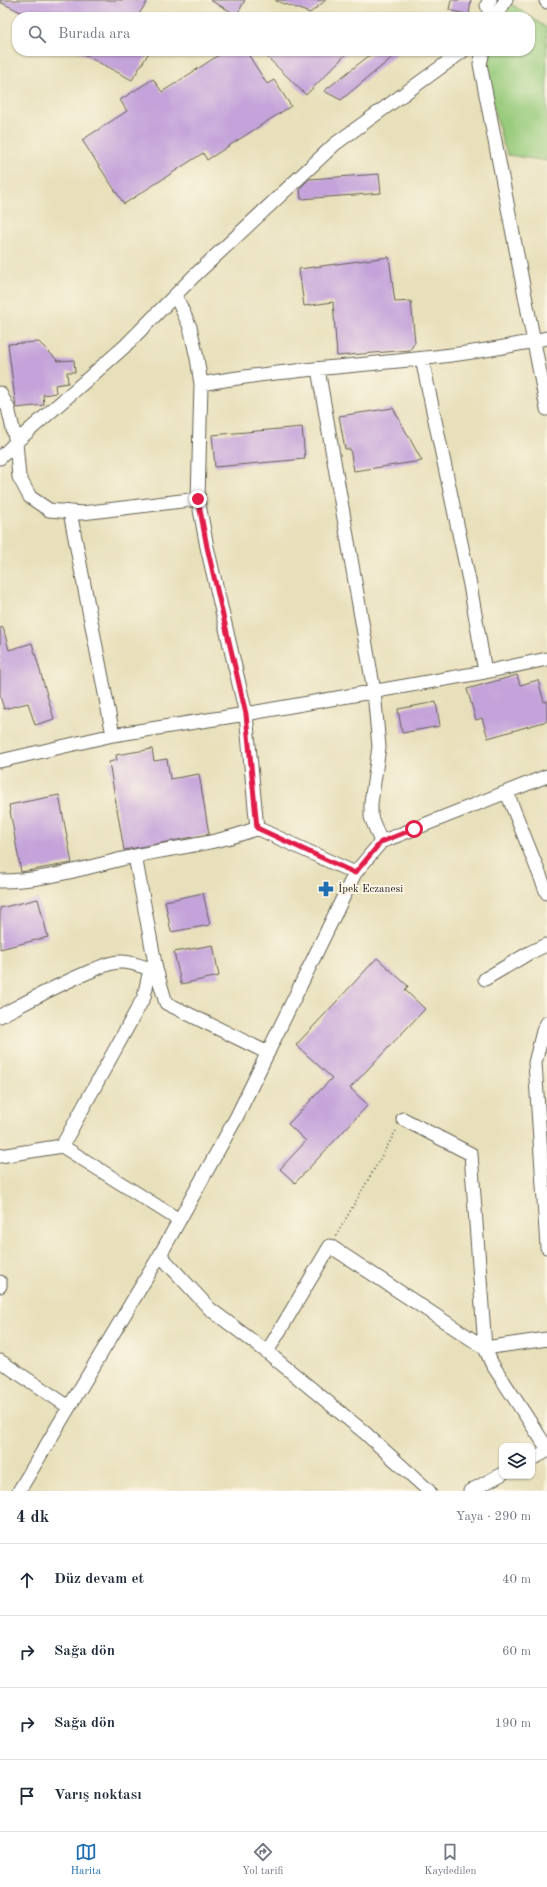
<!DOCTYPE html>
<html lang="tr">
<head>
<meta charset="utf-8">
<style>
	body { margin:0; font-family:"Old Standard TT",serif; background:#f2f2f3; color:#1f2937 }
	.controls { position:absolute; right:12px; bottom:12px; display:grid; overflow:hidden; border-radius:8px; box-shadow:0 1px 3px #0004 }
	.controls button { width:36px; height:36px; display:grid; place-items:center; padding:0; border:0; border-bottom:1px solid #e0e1e3; background:#fff; color:#1f2937; font:20px sans-serif }
	.stop { position:absolute; width:12px; height:12px; margin:-9px; border:3px solid #e11d48; border-radius:50%; background:#fff }
	.stop.end { background:#e11d48; border-color:#fff; box-shadow:0 1px 4px #0008 }
	.list { margin:0; padding:0; list-style:none }
	h2 { display:flex; justify-content:space-between; align-items:center; height:52px; margin:0; padding:0 16px; font-size:17px }
	h2 small { font-size:13px; font-weight:400; color:#747a83 }
	.list li { display:grid; grid-template-columns:26px 1fr auto; gap:12px; align-items:center; box-sizing:border-box; height:72px; padding:0 16px; border-top:1px solid #e0e1e3 }
	.list b { display:block; font-size:15px; white-space:nowrap }
	.list em { font-size:13px; font-style:normal; color:#747a83 }
	.icon { flex:none; width:22px; height:22px; fill:none; stroke:currentColor; stroke-width:2; stroke-linecap:round; stroke-linejoin:round }
	.map { position:relative; flex:none; width:547px; height:1491px; overflow:hidden }
	.search { position:absolute; background:#fff; box-shadow:0 1px 3px #0004; left:12px; right:12px; top:12px; height:44px; display:flex; align-items:center; gap:10px; box-sizing:border-box; padding:0 14px; border-radius:16px; color:#747a83; font-size:15px }
	.sheet { height:340px; background:#fff }
	nav { display:flex; justify-content:space-around; align-items:center; box-sizing:border-box; height:56px; border-top:1px solid #e0e1e3; background:#fff; font-size:11px; color:#747a83 }
	nav a { display:grid; justify-items:center; gap:2px }
	nav .on { color:#1f6fb2 }
	.map>svg:first-child { display:block }
	.green { fill:#98cb7c; stroke:#5a744c }
	.building { fill:#c4a3da }
	.lines { fill:none; stroke-linecap:round; stroke-linejoin:round }
	.minor-casing { stroke:#636154; stroke-width:15 }
	.path { stroke:#636154; stroke-width:2; stroke-dasharray:1 3; stroke-linecap:butt }
	.minor { stroke:#fff; stroke-width:13 }
	.route { stroke:#e11d48; stroke-width:5 }
	.labels { text-anchor:middle; dominant-baseline:central; stroke-width:4; stroke-linejoin:round; paint-order:stroke }
	.poi-label { font-size:11px; fill:#1c1c1c; stroke:#fcf5e5; text-anchor:start }
</style>
</head>
<body>
<div class="map">
<svg width="547" height="1491" viewBox="0 0 547 1491">
	<rect width="100%" height="100%" fill="#fcf5e5"/>
	<filter id="ink" filterUnits="userSpaceOnUse"><feTurbulence type="fractalNoise" baseFrequency=".025" numOctaves="2"/><feDisplacementMap in="SourceGraphic" scale="8" xChannelSelector="R" yChannelSelector="G"/><feConvolveMatrix kernelMatrix="1 2 1 2 8 2 1 2 1" color-interpolation-filters="sRGB"/></filter>
	<filter id="wash" filterUnits="userSpaceOnUse"><feTurbulence type="fractalNoise" baseFrequency=".012" numOctaves="4" result="noise"/><feDisplacementMap in="SourceGraphic" scale="16" xChannelSelector="R" yChannelSelector="G"/><feGaussianBlur stdDeviation="0.9" result="paint"/><feColorMatrix in="noise" values="0 0 0 0 0 0 0 0 0 0 0 0 0 0 0 0 0 1.4 0 .05"/><feComposite in="paint" operator="in"/></filter>
	<g filter="url(#wash)">
		<rect width="100%" height="100%" fill="#e8e0bb"/>
		<path class="green" d="M513 5 547 28V161L508 155 503 143 483 66 489 51H530V17H502L503 13Z"/>
		<g id="blocks">
			<path class="building" d="M0 0H148L137 17H31L0 2Z
				M210 0H245L237 15Z
				M276 0H326L310 13 276 1Z
				M451 0H471L469 15 449 10Z
				M77 51H150L132 80Z
				M225 51H246L267 84 274 80 291 106 207 160 203 153 124 204 82 140 127 111 120 100 153 79 162 92Z
				M261 51H349L306 95Z
				M375 51H400L341 100 324 91Z
				M379 174 381 193 301 199 300 188 309 179Z
				M389 257 395 302 411 301 415 342 410 350 337 356 333 302 304 306 299 269Z
				M39 342 58 361 74 360 75 372H67L68 383 55 385 56 393 43 395 44 405 16 408 8 344Z
				M393 408 422 461 354 471 350 449H345L339 416Z
				M302 427 305 459 215 467 212 435Z
				M3 627 9 650 32 643 54 719 35 725 28 703 4 709 0 696V628Z
				M517 675 520 685 538 680 544 702 547 701V721L488 738 482 718 476 720 467 689Z
				M436 702 440 726 402 733 398 709Z
				M152 749 154 761 167 759 170 779 199 774 209 834 124 850 109 762 117 760 116 755Z
				M59 795 72 863 21 872 9 805Z
				M203 893 210 925 171 932 165 901Z
				M38 899 48 937 0 949V908Z
				M213 945 219 976 181 984 174 952Z
				M377 958 408 986 405 990 425 1009 350 1088 368 1105 295 1183 280 1169 306 1141 288 1124 332 1078 296 1045Z"/>
		</g>
	</g>
	<g filter="url(#ink)">
		<use href="#blocks" fill-opacity="0" stroke="#636154" stroke-width="1"/>
		<g class="lines">
			<g class="minor-casing">
				<path id="minor" d="M490 0 487 5 491 17
					M546 1 547 2
					M491 17 498 12 506 0
					M483 51 480 64 547 409
					M174 296 179 303 190 327 197 358 201 384 198 499 207 547 246 714 485 672 547 659
					M422 359 470 585 485 672
					M318 369 374 691 379 747 371 803V817L381 842
					M201 384C316 363 434 365 547 338
					M0 393 8 408 16 442 19 477 30 497 49 510 82 513 198 499
					M0 458 16 442 124 347 193 277 335 144 463 51
					M70 512 113 735
					M0 761 113 735 246 714 257 828 355 873
					M507 793 547 893
					M135 856 156 969 166 1003 268 1053
					M0 881C46 881 90 866 135 856 175 847 219 844 257 828
					M485 979 529 953 546 945
					M0 1016C30 1000 59 984 91 971 100 967 110 962 120 962 133 961 144 969 156 969
					M547 1023 543 1031 535 1063 547 1247
					M403 1119 471 1154 485 1348 547 1339
					M62 1146 144 997 150 969
					M0 1156 62 1146 179 1220
					M160 1255 210 1309 267 1352 364 1432 429 1491
					M0 1282V1286
					M267 1352 330 1246 485 1348 492 1364 547 1448
					M0 1361 69 1407
					M532 1459 547 1451
					M19 1491 160 1255 236 1118 355 873 381 842 547 776
					M470 1491 502 1474"/>
			</g>
			<path class="path" d="M336 1236 397 1129"/>
			<use href="#minor" class="minor"/>
		</g>
	</g>
	<g class="lines" filter="url(#ink)">
		<path class="route" d="M198 499 207 547 246 714 257 828 355 873 381 842 414 829"/>
	</g>
	<defs>
		<g id="pharmacy-bare" transform="scale(1.2)"><path d="M-2-6h4v4h4v4h-4v4h-4v-4h-4v-4h4Z" fill="#1f6fb2" stroke="#fcf5e5" stroke-width="2.5" paint-order="stroke"/></g>
	</defs>
	<g fill-rule="evenodd">
		<use href="#pharmacy-bare" x="326" y="889"/>
	</g>
	<g class="labels">
		<g class="poi-label">
			<text x="338" y="889">İpek Eczanesi</text>
		</g>
	</g>
</svg>
<div class="controls">
<button><svg class="icon" aria-label="layers" viewBox="0 0 24 24"><path d="M12 4l9 5-9 5-9-5zM3 14l9 5 9-5"/></svg></button>
</div>
<div class="stop" style="left:414px;top:829px"></div>
<div class="stop end" style="left:198px;top:499px"></div>
<div class="search"><svg class="icon" aria-label="search" viewBox="0 0 24 24"><circle cx="10" cy="10" r="6"/><path d="M15 15l6 6"/></svg>Burada ara</div>
</div>
<section class="sheet">
<h2>4 dk<small>Yaya · 290 m</small></h2>
<ul class="list">
<li><svg class="icon" aria-label="ahead" viewBox="0 0 24 24"><path d="M12 20V5M6 11l6-6 6 6"/></svg><div><b>Düz devam et</b></div><em>40 m</em></li>
<li><svg class="icon" aria-label="right" viewBox="0 0 24 24"><path d="M7 20v-9h11M14 6l5 5-5 5"/></svg><div><b>Sağa dön</b></div><em>60 m</em></li>
<li><svg class="icon" aria-label="right" viewBox="0 0 24 24"><path d="M7 20v-9h11M14 6l5 5-5 5"/></svg><div><b>Sağa dön</b></div><em>190 m</em></li>
<li><svg class="icon" aria-label="arrive" viewBox="0 0 24 24"><path d="M6 21V4h12l-3 4 3 4H6"/></svg><div><b>Varış noktası</b></div></li>
</ul>
</section>
<nav>
<a class="on"><svg class="icon" aria-label="map" viewBox="0 0 24 24"><path d="M3 6l6-2 6 2 6-2v14l-6 2-6-2-6 2zM9 4v14M15 6v14"/></svg>Harita</a>
<a><svg class="icon" aria-label="directions" viewBox="0 0 24 24"><path d="M12 3l9 9-9 9-9-9zM9 14v-3h6M13 9l2 2-2 2"/></svg>Yol tarifi</a>
<a><svg class="icon" aria-label="saved" viewBox="0 0 24 24"><path d="M7 4h10v16l-5-4-5 4z"/></svg>Kaydedilen</a>
</nav>
</body>
</html>
